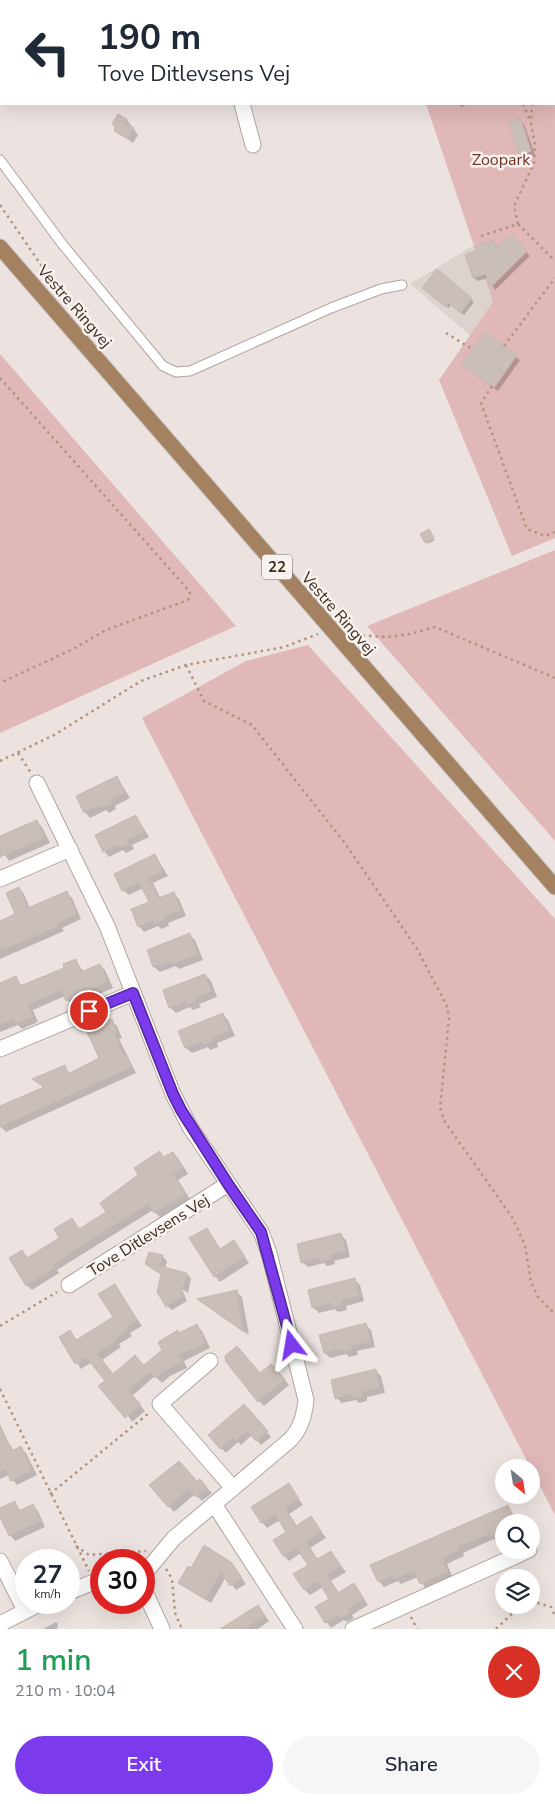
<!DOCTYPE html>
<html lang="en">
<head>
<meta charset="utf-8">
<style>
  body { margin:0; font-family:"Nunito Sans",sans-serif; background:#f6f6f7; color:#1f2937; height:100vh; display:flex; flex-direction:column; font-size:19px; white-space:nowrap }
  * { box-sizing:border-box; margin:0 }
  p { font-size:16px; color:#747a83 }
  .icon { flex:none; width:28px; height:28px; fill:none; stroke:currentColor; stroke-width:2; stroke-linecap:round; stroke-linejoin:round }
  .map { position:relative; height:1629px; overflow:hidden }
  .sheet { display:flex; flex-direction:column; background:#fff; flex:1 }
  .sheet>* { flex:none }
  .banner { position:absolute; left:0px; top:0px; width:555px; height:105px; box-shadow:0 5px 20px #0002; background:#fff; color:#1f2937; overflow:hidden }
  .needle { width:32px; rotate:150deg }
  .controls { position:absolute; left:495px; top:1459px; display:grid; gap:10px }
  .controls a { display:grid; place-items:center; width:45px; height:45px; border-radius:50%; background:#fff; box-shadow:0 5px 20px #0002; font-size:25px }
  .speed { position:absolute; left:15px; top:1549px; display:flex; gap:10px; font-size:25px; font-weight:700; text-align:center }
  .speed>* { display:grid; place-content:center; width:65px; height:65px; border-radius:50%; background:#fff; box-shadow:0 5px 20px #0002; line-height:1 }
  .speed small { font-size:12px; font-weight:400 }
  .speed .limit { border:8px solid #d22; background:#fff; color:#111 }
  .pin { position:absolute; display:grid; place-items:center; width:42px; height:42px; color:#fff; margin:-21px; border:2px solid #fff; border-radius:50%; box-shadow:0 1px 5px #0007 }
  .me { position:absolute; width:55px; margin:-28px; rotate:346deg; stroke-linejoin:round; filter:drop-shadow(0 0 4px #0008) }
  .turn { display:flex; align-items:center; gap:18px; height:105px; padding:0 15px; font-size:22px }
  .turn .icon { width:65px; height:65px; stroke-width:2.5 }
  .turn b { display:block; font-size:35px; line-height:42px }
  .round { display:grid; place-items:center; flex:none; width:52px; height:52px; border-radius:26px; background:#f6f6f7 }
  .headline { display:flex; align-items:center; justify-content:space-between; height:85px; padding:0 15px }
  h1 { font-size:30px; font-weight:600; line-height:38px; color:#1e9e55 }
  .button { display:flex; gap:10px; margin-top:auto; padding:10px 15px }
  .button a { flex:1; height:58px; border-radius:30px; background:#7c3aed; color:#fff; font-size:20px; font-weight:600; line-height:58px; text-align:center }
  .button a+a { background:#f6f6f7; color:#1f2937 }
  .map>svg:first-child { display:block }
  .built { fill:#dcd2ce }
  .green { fill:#dfb8b7 }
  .shadow { fill:#0003 }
  .building { fill:#cabeb8; stroke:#c6b8b2 }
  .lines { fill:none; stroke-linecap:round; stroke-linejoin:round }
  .service-casing { stroke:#b0a59e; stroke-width:11 }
  .minor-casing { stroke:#b0a59e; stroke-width:17 }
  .primary-casing { stroke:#c5c0bc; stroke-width:17 }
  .path { stroke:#b2947e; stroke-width:2.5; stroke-dasharray:2.5 4; stroke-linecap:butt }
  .service { stroke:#fff; stroke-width:9 }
  .minor { stroke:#fff; stroke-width:15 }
  .primary { stroke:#a48261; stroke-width:15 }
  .route-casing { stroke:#51269a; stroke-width:12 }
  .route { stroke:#7c3aed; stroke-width:9 }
  .labels { text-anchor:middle; stroke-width:5; stroke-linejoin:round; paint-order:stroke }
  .shield { fill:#f8f2f0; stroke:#75695e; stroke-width:1 }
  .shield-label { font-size:15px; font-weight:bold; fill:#3d2e1f }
  .park-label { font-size:16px; fill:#763227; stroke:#f8f2f0 }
  .street-label { font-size:16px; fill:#3d2e1f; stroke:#f8f2f0 }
</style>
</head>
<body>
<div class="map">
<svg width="555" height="1629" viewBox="0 0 555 1629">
  <rect width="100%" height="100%" fill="#ece3e0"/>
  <polygon class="built" points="474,245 493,302 471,336 410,284"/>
  <g class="green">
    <polygon points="519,0 555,0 555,538 512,556 439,380 493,302 426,104 554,104 554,1 515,1"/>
    <polygon points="0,354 236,626 0,733"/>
    <polygon points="555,550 555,841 367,626"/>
    <polygon points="308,645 555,919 555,1515 142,718 246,661"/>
  </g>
  <g class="shadow">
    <polygon points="396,0 442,0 443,1 396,1"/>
    <polygon points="127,120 138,135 133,143 115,130"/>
    <polygon points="520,120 524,124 535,155 524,159 520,155"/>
    <polygon points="512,236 530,256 495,290 488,278 478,281 474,278 466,256 493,242 498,248"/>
    <polygon points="437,271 474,302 464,315 451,305 449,308 426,290"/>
    <polygon points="485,333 520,360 498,391 467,368"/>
    <polygon points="431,533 435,540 428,544 426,542"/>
    <polygon points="117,777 130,798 115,806 116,809 109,813 106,810 90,818 85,812"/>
    <polygon points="136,816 149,837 132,845 134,849 126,853 123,850 109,857 104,851"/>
    <polygon points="37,821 42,827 50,843 9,861 0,848 0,837"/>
    <polygon points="155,855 168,876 153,883 161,899 174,894 179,899 186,916 168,923 169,926 161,929 158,926 144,932 139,926 151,903 143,888 129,895 123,890"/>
    <polygon points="19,888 24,894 30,909 67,893 72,898 81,919 62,928 64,931 0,959 0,922 17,915"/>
    <polygon points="189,935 195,940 203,960 179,969 176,966 160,972 154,967 148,951"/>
    <polygon points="75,960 84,972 100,965 105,970 113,988 72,1006 65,996 33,1010 38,1022 22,1029 18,1025 0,1032 0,984 16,978 23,987 66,968"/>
    <polygon points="205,975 211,981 217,997 199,1004 201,1007 193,1010 190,1007 176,1013 170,1007"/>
    <polygon points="223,1015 228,1020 235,1036 217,1043 218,1047 210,1050 208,1047 192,1053 186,1048 180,1031"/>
    <polygon points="111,1020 117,1026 122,1038 119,1039 136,1073 6,1132 0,1126 0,1107 45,1088 34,1080 64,1067 71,1074 100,1059"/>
    <polygon points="160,1153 164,1158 173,1153 178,1158 188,1174 178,1180 190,1199 160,1217 153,1210 57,1270 59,1273 32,1290 27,1285 22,1252 28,1259 61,1239 72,1220 80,1229 108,1212"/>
    <polygon points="206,1229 221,1250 234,1242 249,1263 220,1282 215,1276"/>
    <polygon points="341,1235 346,1240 350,1257 334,1261 335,1264 327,1266 324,1263 308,1267 302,1262"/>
    <polygon points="162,1256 167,1261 165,1269 187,1274 191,1278 188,1293 182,1289 187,1301 172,1310 167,1306 162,1275 151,1268"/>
    <polygon points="354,1279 360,1285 364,1301 346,1306 347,1310 338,1312 335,1309 319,1313 313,1307"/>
    <polygon points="114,1285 142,1326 130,1333 132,1336 119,1344 121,1347 102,1360 114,1375 144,1366 163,1350 178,1331 180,1334 197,1326 202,1331 210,1348 184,1361 187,1368 170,1376 162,1383 155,1376 132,1396 145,1411 132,1422 107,1381 92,1362 81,1369 61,1338 70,1332 78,1341 114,1318"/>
    <polygon points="237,1292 242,1297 249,1335 199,1300"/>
    <polygon points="366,1325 371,1330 375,1347 357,1351 358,1355 349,1357 346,1354 330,1358 325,1353"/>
    <polygon points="375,1370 381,1376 385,1393 367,1397 367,1401 359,1403 356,1400 342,1403 337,1398"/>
    <polygon points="277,1371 289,1385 264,1406 259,1401 260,1375"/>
    <polygon points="249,1410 271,1437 261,1445 252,1435 241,1445 238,1442 226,1453 221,1448"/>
    <polygon points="6,1439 14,1451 20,1448 26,1453 37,1475 17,1485 9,1475 0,1479 0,1442"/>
    <polygon points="198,1482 205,1486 212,1493 202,1501 195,1494 174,1512 150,1485"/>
    <polygon points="288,1485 303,1505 289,1514 297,1526 311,1517 326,1538 310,1548 318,1560 331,1552 346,1572 331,1581 339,1593 353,1584 368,1605 352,1615 354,1618 347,1622 344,1620 331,1628 316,1608 330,1599 323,1587 310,1595 305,1590 309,1566 301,1553 289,1561 284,1556 288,1532 280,1520 267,1528 262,1522"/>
    <polygon points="14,1503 21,1511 32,1506 38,1511 45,1527 15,1541 10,1535 0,1514 0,1509"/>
    <polygon points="508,1506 518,1522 504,1522 504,1539 497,1542 494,1539 463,1553 464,1556 447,1564 453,1578 426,1589 418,1577 401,1584 398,1581 384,1587 379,1581"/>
    <polygon points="38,1556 42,1560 29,1560"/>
    <polygon points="26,1561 26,1571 22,1563"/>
    <polygon points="188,1568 235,1569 246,1584 236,1590 226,1577 211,1603 179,1583"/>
    <polygon points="258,1606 269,1621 258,1629 222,1629"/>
    <polygon points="56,1622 58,1624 57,1629 43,1629"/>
  </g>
  <g class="building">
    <polygon points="118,114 127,119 125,123 134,128 128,139 114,131 115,126 112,124"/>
    <polygon points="521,119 531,151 519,155 508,122"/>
    <polygon points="512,234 527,251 491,287 485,274 473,278 465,255 477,250 475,247 493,240 496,248"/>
    <polygon points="437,269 472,298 461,313 448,303 446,307 422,288"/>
    <polygon points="485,332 517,355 494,388 461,364"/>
    <polygon points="429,529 434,538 425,543 420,534"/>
    <polygon points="117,776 125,793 110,800 112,803 102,808 101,805 84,813 76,796"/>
    <polygon points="136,815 144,832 127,840 129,843 120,848 118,845 103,852 95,835"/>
    <polygon points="37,820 45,838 0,857 0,836"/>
    <polygon points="155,854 163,871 149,878 159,898 174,892 181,910 163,917 164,920 155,924 153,921 138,927 131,909 149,902 139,882 122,891 114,874"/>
    <polygon points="19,887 28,908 67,891 77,914 58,923 59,926 0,951 0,921 15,914 6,893"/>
    <polygon points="190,933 198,954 173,964 171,961 153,967 147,950"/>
    <polygon points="76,959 81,972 100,964 108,982 66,1001 61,990 28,1005 33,1017 15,1024 13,1019 0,1025 0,983 16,976 20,986 64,968 63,964"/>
    <polygon points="205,974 212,991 195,998 196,1002 186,1005 185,1002 169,1008 163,990"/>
    <polygon points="223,1013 230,1031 212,1038 214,1041 204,1045 203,1042 185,1048 178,1031"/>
    <polygon points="112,1019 117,1032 114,1033 124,1056 126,1054 132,1067 0,1127 0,1106 44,1087 32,1079 65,1065 68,1074 99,1058 86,1030"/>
    <polygon points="160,1151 163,1157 173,1152 183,1168 174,1174 186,1194 154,1213 148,1204 53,1264 55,1268 26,1286 9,1258 22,1250 27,1258 59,1238 54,1229 72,1218 79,1229 106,1212 100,1203 138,1175 134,1168"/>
    <polygon points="207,1228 220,1249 234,1240 245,1257 214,1277 189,1238"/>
    <polygon points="341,1233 346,1251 330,1255 331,1259 320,1262 319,1258 301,1263 297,1244"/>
    <polygon points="149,1252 163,1255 160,1266 187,1273 183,1290 180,1287 184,1296 166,1307 157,1292 161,1274 145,1264"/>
    <polygon points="355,1278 359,1296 341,1301 342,1305 332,1307 331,1303 312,1308 308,1290"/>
    <polygon points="115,1284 137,1320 126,1327 128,1330 115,1339 116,1341 97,1354 113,1374 135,1355 146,1368 144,1365 162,1350 158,1342 178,1330 179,1333 197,1324 206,1343 179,1355 183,1362 165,1371 156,1378 150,1372 128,1390 141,1405 125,1418 98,1386 105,1381 86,1357 75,1364 59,1337 70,1330 76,1340 113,1317 98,1294"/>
    <polygon points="237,1290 238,1301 244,1332 197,1299"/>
    <polygon points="366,1323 371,1342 352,1346 353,1350 343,1352 342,1349 324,1353 319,1335"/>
    <polygon points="237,1346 260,1373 271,1364 285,1379 258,1402 226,1362 225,1356"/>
    <polygon points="376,1369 380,1387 362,1392 363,1396 352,1398 351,1394 335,1399 331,1380"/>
    <polygon points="244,1404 268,1431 256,1441 247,1431 235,1441 233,1438 220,1449 208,1435"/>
    <polygon points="0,1425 12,1451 21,1446 32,1470 11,1481 5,1469 0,1471"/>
    <polygon points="179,1461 197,1481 200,1479 207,1487 196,1497 189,1489 168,1507 149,1485"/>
    <polygon points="289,1483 299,1499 285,1508 296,1526 311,1516 322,1532 306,1542 317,1559 331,1551 341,1566 327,1575 338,1593 354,1583 364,1599 348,1609 350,1612 341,1618 339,1615 325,1623 315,1607 329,1599 318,1581 304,1590 293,1574 308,1565 296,1548 283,1556 273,1540 286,1532 275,1514 261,1523 251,1507"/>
    <polygon points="15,1501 19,1511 33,1504 41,1521 9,1536 0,1517 0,1508"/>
    <polygon points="508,1505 516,1522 504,1522 504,1527 499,1530 500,1533 490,1537 489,1534 458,1547 459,1550 442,1558 448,1572 420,1584 414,1571 394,1579 393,1576 378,1582 370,1565"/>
    <polygon points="204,1545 231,1562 242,1578 230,1586 221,1572 205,1599 178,1583 188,1566 191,1568"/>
    <polygon points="258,1605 265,1616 244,1629 220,1629"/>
  </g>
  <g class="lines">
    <defs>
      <polyline id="service" points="0,160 63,245 163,366 176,372 190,371 331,308 381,289 402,285"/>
      <g id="minor">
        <polyline points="214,0 214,1"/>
        <polyline points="242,104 253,145"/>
        <path d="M37 783 107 926 173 1094 190 1127 261 1232 269 1253 306 1400C304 1417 301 1428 290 1440L174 1538 144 1574"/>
        <polyline points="0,879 70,849"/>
        <polyline points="0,1049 133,993"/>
        <polyline points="69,1285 228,1184"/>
        <polyline points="210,1361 160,1404 232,1487"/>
        <polyline points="214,1504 295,1629"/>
        <polyline points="0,1561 25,1610"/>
        <polyline points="144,1590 162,1629"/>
        <polyline points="69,1592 101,1579"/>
        <polyline points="0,1624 43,1602"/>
        <polyline points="353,1629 529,1550"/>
      </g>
      <polyline id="primary" points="0,247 555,887"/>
    </defs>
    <use href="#service" class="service-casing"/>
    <use href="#minor" class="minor-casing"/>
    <use href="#primary" class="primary-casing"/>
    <g class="path">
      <polyline points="554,80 555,79"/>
      <polyline points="523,104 530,121"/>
      <polyline points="461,106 468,104"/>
      <polyline points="0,205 61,294"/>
      <polyline points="518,224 514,206 534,163 535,145 531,123 532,104"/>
      <polyline points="481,236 518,224 555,261"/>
      <polyline points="446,333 472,349"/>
      <polyline points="504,346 555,278"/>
      <polyline points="0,378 190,592 188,600 106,630 71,650 0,683"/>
      <polyline points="492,386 481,403 527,529 545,536 555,532"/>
      <polyline points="356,635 386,637 410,634 435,627 555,678"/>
      <polyline points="186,665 204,701 252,725 347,846 417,949 447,1006 449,1018 440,1108 445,1122 512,1217 525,1245 531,1282 538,1297 555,1314"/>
      <polyline points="18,753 31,773"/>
      <polyline points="0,761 54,735 141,681 186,665 284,647 318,634"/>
      <polyline points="0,1326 57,1292"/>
      <polyline points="0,1389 89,1571"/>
      <polyline points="50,1494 149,1413"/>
      <polyline points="76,1546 89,1555 146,1551"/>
      <polyline points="166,1569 172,1579 175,1613 182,1629"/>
      <polyline points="531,1601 551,1607 555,1616"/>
      <polyline points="411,1617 417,1629"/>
      <polyline points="496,1629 521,1605"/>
    </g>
    <use href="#service" class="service"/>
    <use href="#minor" class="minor"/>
    <use href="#primary" class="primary"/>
  </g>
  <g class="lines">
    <defs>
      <polyline id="route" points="89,1011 133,993 173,1094 181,1110 228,1184 261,1232 292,1345"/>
    </defs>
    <use href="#route" class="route-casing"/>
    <use href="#route" class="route"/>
  </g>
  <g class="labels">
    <rect class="shield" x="262" y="554.5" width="30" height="25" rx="4"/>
    <g class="shield-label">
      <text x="277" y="572">22</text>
    </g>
    <g class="park-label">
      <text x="501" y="165">Zoopark</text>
    </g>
    <g class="street-label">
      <text transform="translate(75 306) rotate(49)" y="6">Vestre Ringvej</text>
      <text transform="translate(339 613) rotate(49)" y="6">Vestre Ringvej</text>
      <text transform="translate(148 1235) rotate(-32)" y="6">Tove Ditlevsens Vej</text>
    </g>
  </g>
</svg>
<div class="controls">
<a><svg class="needle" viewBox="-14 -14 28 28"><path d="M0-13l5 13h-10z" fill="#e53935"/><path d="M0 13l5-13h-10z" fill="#747a83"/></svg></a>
<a><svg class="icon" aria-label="search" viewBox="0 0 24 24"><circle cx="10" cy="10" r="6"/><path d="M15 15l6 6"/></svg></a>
<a><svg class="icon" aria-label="layers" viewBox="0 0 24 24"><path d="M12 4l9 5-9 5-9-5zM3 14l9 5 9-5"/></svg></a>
</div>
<div class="speed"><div>27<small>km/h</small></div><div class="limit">30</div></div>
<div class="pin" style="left:89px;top:1011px;background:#d93025"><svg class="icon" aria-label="arrive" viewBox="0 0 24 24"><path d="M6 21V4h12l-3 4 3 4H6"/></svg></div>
<svg class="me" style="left:292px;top:1345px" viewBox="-20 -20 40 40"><path d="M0-17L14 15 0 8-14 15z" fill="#7c3aed" stroke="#fff" stroke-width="4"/></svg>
<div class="banner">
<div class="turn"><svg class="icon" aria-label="left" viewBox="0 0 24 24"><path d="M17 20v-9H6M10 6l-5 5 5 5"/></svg><div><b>190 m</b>Tove Ditlevsens Vej</div></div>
</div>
</div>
<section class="sheet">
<div class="headline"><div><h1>1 min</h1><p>210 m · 10:04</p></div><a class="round" style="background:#d93025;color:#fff"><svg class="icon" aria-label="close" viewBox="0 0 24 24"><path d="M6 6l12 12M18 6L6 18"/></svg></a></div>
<div class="button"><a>Exit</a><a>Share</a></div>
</section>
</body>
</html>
